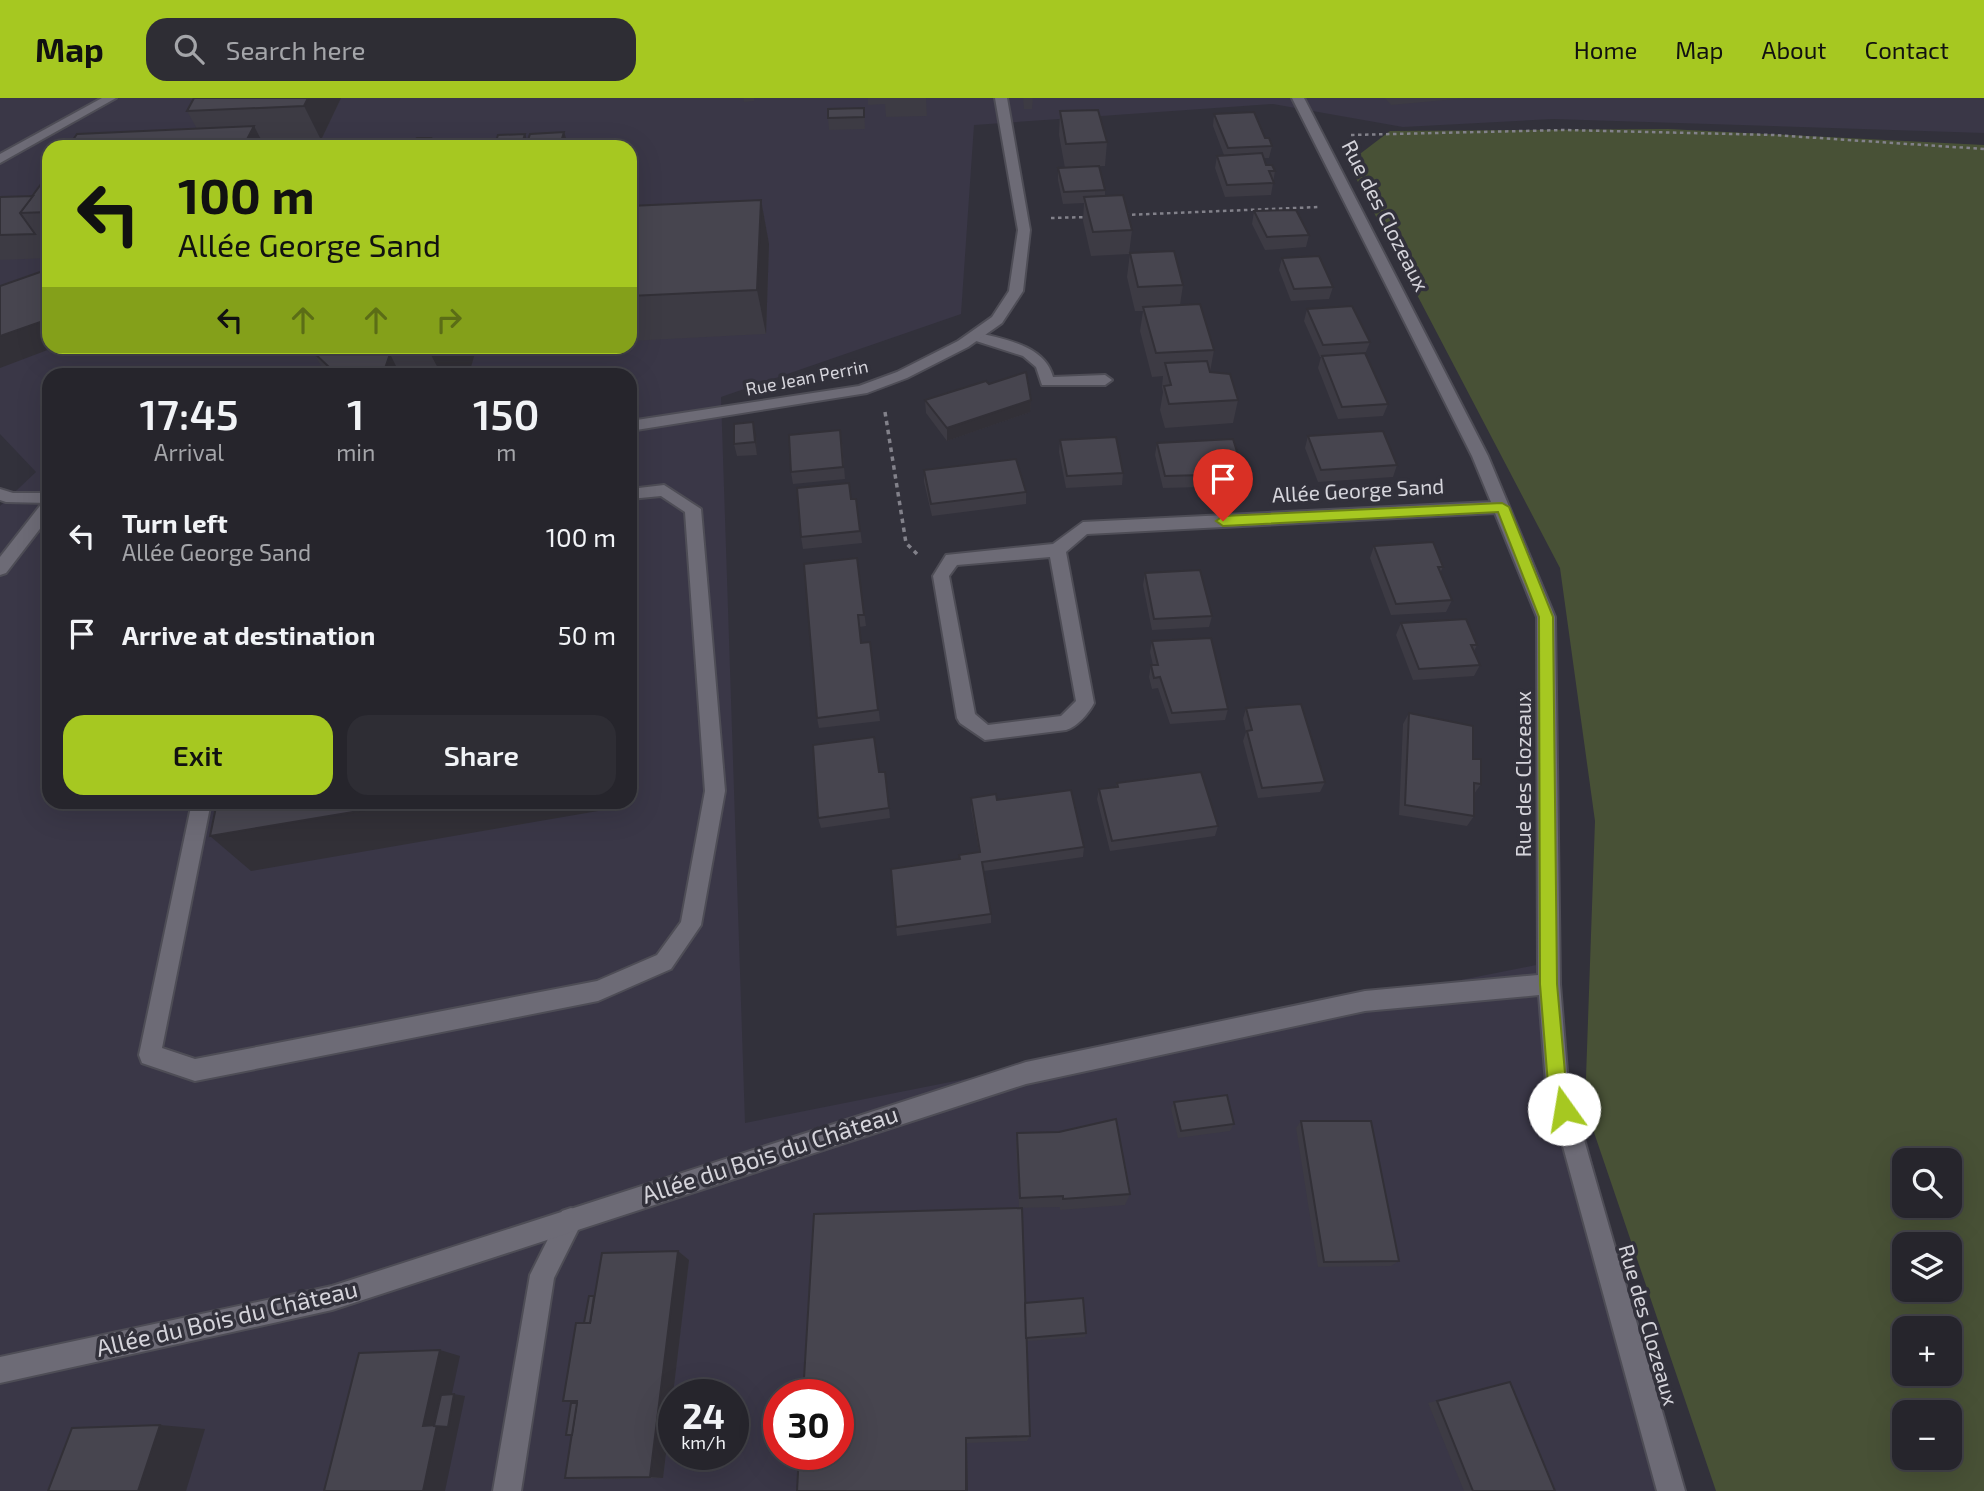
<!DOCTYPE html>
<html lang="en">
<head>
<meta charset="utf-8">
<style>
  body { margin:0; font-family:"Exo 2",sans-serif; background:#2e2d34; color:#f1f3f6; height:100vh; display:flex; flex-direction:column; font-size:26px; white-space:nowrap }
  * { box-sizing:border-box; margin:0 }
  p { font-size:23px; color:#a4a5a9 }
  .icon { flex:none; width:38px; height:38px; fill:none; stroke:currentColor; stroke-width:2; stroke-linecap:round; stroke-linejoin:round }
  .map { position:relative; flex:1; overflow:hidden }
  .details { position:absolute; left:42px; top:270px; width:595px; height:441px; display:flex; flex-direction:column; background:#26252c; border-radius:21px; box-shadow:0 7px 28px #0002,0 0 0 2px #424248 }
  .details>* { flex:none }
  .guide { position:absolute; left:42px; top:42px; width:595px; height:214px; border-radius:21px; box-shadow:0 7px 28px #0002,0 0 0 2px #424248; background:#a6c821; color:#111; overflow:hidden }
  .fabs { position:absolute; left:1892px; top:1050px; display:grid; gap:14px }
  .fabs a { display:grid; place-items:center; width:70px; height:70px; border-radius:14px; background:#26252c; box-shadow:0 7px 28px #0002,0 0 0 2px #424248; font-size:35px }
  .speed { position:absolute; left:658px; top:1281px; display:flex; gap:14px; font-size:35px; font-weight:700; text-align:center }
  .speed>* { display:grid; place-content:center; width:91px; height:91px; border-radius:50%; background:#26252c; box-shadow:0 7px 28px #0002,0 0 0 2px #424248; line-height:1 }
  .speed small { font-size:18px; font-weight:400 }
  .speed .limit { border:10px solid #d22; background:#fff; color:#111 }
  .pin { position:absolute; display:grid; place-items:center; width:60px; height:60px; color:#fff; margin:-72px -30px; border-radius:50% 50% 50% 0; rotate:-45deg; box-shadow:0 0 7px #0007 }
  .pin .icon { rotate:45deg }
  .me { position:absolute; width:77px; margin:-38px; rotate:347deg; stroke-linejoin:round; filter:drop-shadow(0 0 5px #0008) }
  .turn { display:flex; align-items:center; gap:24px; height:147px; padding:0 21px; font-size:32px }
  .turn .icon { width:91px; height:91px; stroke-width:2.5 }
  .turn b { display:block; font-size:49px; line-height:60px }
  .lanes { display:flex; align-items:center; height:66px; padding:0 21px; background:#0003; justify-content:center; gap:35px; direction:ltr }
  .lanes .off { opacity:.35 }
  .eta { display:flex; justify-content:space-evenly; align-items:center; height:119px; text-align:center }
  .eta b { font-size:42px; font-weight:600; line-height:49px }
  .button { display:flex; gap:14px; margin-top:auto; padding:14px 21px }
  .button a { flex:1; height:80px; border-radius:21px; background:#a6c821; color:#111; font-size:28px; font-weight:600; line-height:80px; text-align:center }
  .button a+a { background:#2e2d34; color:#f1f3f6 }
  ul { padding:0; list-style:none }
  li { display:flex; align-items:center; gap:21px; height:98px; padding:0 21px }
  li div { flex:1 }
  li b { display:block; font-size:26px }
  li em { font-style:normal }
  header { display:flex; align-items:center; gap:42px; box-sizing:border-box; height:98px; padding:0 35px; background:#a6c821; color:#111 }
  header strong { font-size:33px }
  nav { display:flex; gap:38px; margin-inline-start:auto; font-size:24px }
  .search { width:490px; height:63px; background:#2e2d34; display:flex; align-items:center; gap:18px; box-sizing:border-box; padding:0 24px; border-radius:21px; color:#a4a5a9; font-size:26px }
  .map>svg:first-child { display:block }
  .built { fill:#3a3747; fill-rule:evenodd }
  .green { fill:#485136; fill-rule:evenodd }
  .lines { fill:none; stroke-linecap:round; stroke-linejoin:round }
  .service-casing { stroke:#4e4d56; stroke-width:4 }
  .minor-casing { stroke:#4e4d56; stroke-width:4 }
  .path-far1 { stroke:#82818a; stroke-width:2.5; stroke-dasharray:3.5 3.5; stroke-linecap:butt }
  .path { stroke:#82818a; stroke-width:3.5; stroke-dasharray:4.5 4.5; stroke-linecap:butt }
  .service { fill:#6d6b76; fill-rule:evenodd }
  .minor { fill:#6d6b76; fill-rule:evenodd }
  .wall { fill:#3d3b44 }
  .shaded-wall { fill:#323037 }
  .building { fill:#47454f; stroke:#323037; stroke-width:2 }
  .route { fill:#a6c821; stroke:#6c8215; stroke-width:2 }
  .labels { text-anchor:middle; stroke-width:7; stroke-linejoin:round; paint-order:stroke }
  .far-street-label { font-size:18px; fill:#d5d4db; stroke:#32313b }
  .street-label { font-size:21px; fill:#d5d4db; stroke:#32313b }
  .near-street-label { font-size:24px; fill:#d5d4db; stroke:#32313b }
</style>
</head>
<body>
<header>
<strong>Map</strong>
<div class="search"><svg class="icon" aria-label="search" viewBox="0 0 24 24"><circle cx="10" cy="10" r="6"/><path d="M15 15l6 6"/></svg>Search here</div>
<nav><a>Home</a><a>Map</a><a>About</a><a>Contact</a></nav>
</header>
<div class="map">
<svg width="1984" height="1393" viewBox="0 0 1984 1393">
  <rect width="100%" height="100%" fill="#32313b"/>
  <path class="built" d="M0 0H1984V35L1553 21 1403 29 1273 6 974 27 961 216 721 299 745 1025 1541 866 1678 1393H0V408L36 374 0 336ZM49 49H630V248H49ZM49 276H630V704H49ZM674 1297H733V1356H674ZM779 1297H838V1356H779Z"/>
  <path class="green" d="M1668 31 1984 47V1393H1716L1585 1008 1595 723 1560 470 1348 65 1390 33ZM1904 1062H1950V1108H1904ZM1904 1146H1950V1192H1904ZM1904 1230H1950V1276H1904ZM1950 1314V1360H1904V1314Z"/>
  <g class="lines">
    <defs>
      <g id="service">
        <path d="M975 234C1003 241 1045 247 1053 279L1105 277 1112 282 1105 287H1042L1036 269 1023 258 970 241 968 238Z"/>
        <polygon points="664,387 701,411 725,693 701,827 671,871 598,903 195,983 142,965 139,957 192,704 211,704 162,950 195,961 597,883 657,857 681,824 705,693 685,414 661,398 630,401 630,391"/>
        <polygon points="49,402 49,419 6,475 0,477 0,459 43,404"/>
        <polygon points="571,1110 580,1113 583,1122 554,1180 521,1393 493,1393 530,1177 562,1113"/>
      </g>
      <g id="minor">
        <polygon points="102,0 116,0 0,65 0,56"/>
        <polygon points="995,0 1007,0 1030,132 1023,193 1002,225 968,249 907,280 867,295 630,333 630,323 859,288 897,274 958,243 992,219 1009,193 1018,132"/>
        <path d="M1292 0H1304L1488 358 1555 519 1560 886 1568 986 1685 1393H1657L1546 986 1539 897 1365 913 1026 986 332 1212 0 1285V1259L332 1188 1026 964 1365 893 1538 877 1537 519 1495 415 1087 436 1066 454 1094 605C1089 615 1077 629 1066 632L985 642 960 625 957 620 933 478 946 457 1053 446 1083 424 1491 404 1472 358ZM1050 459 1076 603 1061 618 988 627 975 616 949 478 957 467Z"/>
        <polygon points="0,391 13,395 49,395 49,405 6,404 0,402"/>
      </g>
    </defs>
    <use href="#service" class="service-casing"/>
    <use href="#minor" class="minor-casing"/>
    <g class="path-far1">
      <polyline points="1351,37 1564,32 1773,37 1984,51"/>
      <polyline points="1125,117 1319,109"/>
      <polyline points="1051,120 1088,119"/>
    </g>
    <polyline class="path" points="885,314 906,445 917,456"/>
    <use href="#service" class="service"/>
    <use href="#minor" class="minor"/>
  </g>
  <g class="wall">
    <polygon points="189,0 341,0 321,42 263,44 265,49 68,49 197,31 187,13 192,4"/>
    <polygon points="743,0 754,0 754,3 744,4"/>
    <polygon points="868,0 926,0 927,18 886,19 885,6 868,7"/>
    <polygon points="1023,0 1033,0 1032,11 1024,11"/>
    <polygon points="1385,0 1468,0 1391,7"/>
    <polygon points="864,10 865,31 829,32 828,20"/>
    <polygon points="1060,13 1107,44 1105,68 1065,70 1059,37"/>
    <polygon points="1214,16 1265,40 1272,48 1269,60 1264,60 1266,67 1275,73 1271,97 1225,99 1215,70 1217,58 1224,57 1213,28"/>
    <polygon points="564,34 568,46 567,49 494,49 528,43"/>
    <polygon points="1058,70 1105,92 1105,98 1132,132 1129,156 1091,158 1083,123 1084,105 1063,106 1058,82"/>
    <polygon points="49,75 49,160 0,162 0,99 33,98"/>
    <polygon points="761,102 769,146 766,236 630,243 630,108"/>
    <polygon points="1254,113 1309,137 1306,149 1265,152 1252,126"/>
    <polygon points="1130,155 1183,187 1180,207 1214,252 1210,274 1238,302 1233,325 1165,330 1160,312 1163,294 1162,289 1163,278 1152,279 1140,233 1143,213 1135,213 1127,179"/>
    <polygon points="1282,160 1333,189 1329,201 1291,203 1279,172"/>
    <polygon points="1307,211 1370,244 1365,256 1388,306 1383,318 1338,321 1318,270 1321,259 1320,259 1304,223"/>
    <polygon points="477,248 469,276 315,276 323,271 313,254"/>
    <polygon points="925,302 1031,302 1030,314 947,343 926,315"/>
    <polygon points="756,336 757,357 737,358 734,346"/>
    <polygon points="1308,338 1397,367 1393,379 1318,384 1305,350"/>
    <polygon points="1060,342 1123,375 1122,387 1066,390 1059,354"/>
    <polygon points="842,344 845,381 793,386 791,374"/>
    <polygon points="1157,345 1244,376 1241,388 1163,390 1155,357"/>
    <polygon points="924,372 1026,394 1026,406 932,418 924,384"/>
    <polygon points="856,401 862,445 803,451 801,439"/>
    <polygon points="1374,448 1443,469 1440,475 1452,502 1446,514 1391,517 1370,460"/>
    <polygon points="857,460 866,528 859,529 861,545 870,544 880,623 819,630 817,620"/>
    <polygon points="1145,475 1212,518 1209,529 1152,532 1143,487"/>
    <polygon points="1401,525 1477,547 1474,553 1480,567 1474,578 1413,582 1396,537"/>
    <polygon points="1152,543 1228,611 1225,622 1170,626 1158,590 1152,591 1149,579 1151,567 1153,567 1150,554"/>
    <polygon points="1246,610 1325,684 1320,694 1258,700 1243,643 1246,634 1243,621"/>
    <polygon points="1409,615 1473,661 1481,686 1474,696 1474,718 1467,728 1399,717 1403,626"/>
    <polygon points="879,674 885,674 890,720 821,730 818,720"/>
    <polygon points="1117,685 1218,728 1215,738 1110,753 1097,701 1099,691 1116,689"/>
    <polygon points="971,700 997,702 1084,749 1083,759 984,773 991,816 991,825 897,838 896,829 959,761 979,754 971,710"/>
    <polygon points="1174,1004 1234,1026 1230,1033 1178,1040 1171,1011"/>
    <polygon points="1301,1023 1399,1163 1391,1168 1318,1169 1296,1030"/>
    <polygon points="1017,1035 1130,1096 1125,1107 1060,1112 1060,1109 1019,1110 1016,1048"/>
    <polygon points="678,1153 689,1162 663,1380 581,1382 565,1380 571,1338 566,1337 571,1305 563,1303 584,1225 594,1198"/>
    <polygon points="1025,1205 1086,1235 1085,1239 1027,1243 1030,1338 1027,1343 967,1345 968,1393 797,1393"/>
    <polygon points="1510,1284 1555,1393 1464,1393 1428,1305"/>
  </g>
  <g class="shaded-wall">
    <polygon points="308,0 341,0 321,42 304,8"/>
    <polygon points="254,28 265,49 243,49"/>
    <polygon points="564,34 568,46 567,49 561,49 560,47"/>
    <polygon points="525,36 529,48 526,49 521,49"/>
    <polygon points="431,40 435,49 427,49"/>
    <polygon points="761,102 769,146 766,236 757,192"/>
    <polygon points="49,221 49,248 58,248 0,270 0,238"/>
    <polygon points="441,248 477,248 469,276 441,276 430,255"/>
    <polygon points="390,256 400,276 383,276"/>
    <polygon points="1031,302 1030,314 947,343 947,330"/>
    <polygon points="753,324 756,336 757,357 755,344"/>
    <polygon points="413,704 627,704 627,708 251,773 210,738"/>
    <polygon points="678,1153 689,1162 663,1380 650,1379"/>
    <polygon points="440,1252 460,1258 445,1328 454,1296 465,1298 445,1393 423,1393 423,1328"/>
    <polygon points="160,1327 205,1331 186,1393 138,1393"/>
    <polygon points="966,1340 967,1345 968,1393 966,1393"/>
  </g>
  <g class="building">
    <polygon points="194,0 308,0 304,8 187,13"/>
    <polygon points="864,10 864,19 828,20 828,11"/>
    <polygon points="1098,12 1107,44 1066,46 1060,13"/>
    <polygon points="1254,14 1265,40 1269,40 1272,48 1228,50 1214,16"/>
    <polygon points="254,28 243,49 68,49 77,36"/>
    <polygon points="564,34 560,47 526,48 530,36"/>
    <polygon points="525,36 521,49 494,49 498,37"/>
    <polygon points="417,40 431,40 427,49 407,49"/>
    <polygon points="1262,55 1266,67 1272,67 1275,73 1269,73 1274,85 1227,87 1217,58"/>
    <polygon points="1099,68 1105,92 1064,94 1058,70"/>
    <polygon points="49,75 49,114 20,115"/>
    <polygon points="1123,97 1132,132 1093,134 1084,99"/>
    <polygon points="33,98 20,115 35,136 0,137 0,99"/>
    <polygon points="761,102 757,192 630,198 630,108"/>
    <polygon points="1296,112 1309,137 1267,139 1254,113"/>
    <polygon points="1174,153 1183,187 1138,189 1130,155"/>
    <polygon points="1319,158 1333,189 1294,191 1282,160"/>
    <polygon points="43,173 49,183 49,221 0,238 0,188"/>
    <polygon points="1200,206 1214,252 1156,255 1143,209"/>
    <polygon points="1352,208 1370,244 1323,247 1307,211"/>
    <polygon points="315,248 441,248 430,255 390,256 383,276 315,276 328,268 313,254"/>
    <polygon points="1365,255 1388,306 1342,309 1322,258"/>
    <polygon points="1207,263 1210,274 1230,276 1238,302 1169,306 1164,288 1171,287 1165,265"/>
    <polygon points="1026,274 1031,302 947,330 925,302 986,283 989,286"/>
    <polygon points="753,324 755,344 734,346 734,326"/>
    <polygon points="840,332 843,369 791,374 789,337"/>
    <polygon points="1383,333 1397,367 1321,372 1308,338"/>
    <polygon points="1116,339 1123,375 1067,378 1060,342"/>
    <polygon points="1233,341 1244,376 1165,378 1157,345"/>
    <polygon points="1016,361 1026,394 931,406 924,372"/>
    <polygon points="849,385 851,401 856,401 860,433 801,439 797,390"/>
    <polygon points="1433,444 1443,469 1438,469 1452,502 1396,506 1374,448"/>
    <polygon points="857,460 864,517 858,517 861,545 870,544 878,612 817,620 804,466"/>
    <polygon points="1200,472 1212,518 1154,521 1145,475"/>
    <polygon points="1466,521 1477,547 1471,547 1480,567 1419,571 1401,525"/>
    <polygon points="1211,540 1228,611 1172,615 1160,579 1154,580 1151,567 1158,567 1152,543"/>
    <polygon points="1301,606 1325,684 1262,690 1247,633 1252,632 1246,610"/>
    <polygon points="1409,615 1473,628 1473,661 1481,661 1481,686 1474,685 1474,718 1405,707"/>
    <polygon points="874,639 879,674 885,674 889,710 818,720 813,647"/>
    <polygon points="1201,674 1218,728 1112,743 1099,691 1118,689 1117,685"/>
    <polygon points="1071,692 1084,749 982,764 991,816 896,829 891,771 960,761 959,757 980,754 971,700 996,696 997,702"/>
    <polygon points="217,704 413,704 210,738"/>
    <polygon points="1227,997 1234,1026 1181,1033 1174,1004"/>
    <polygon points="1116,1021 1130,1096 1063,1101 1063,1098 1020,1100 1017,1035 1059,1034"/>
    <polygon points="1301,1023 1371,1023 1399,1163 1324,1164"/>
    <polygon points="1022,1110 1030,1338 966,1340 966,1393 797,1393 799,1356 838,1356 838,1297 803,1297 814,1116"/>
    <polygon points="678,1153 650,1379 565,1380 577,1303 563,1303 576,1225 590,1225 602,1155"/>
    <polygon points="589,1198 594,1198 590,1225 584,1225"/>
    <polygon points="1083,1200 1086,1235 1026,1240 1025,1205"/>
    <polygon points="440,1252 423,1328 437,1327 423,1393 324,1393 359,1255"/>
    <polygon points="1510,1284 1555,1393 1473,1393 1437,1303"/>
    <polygon points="454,1296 448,1329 434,1328 441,1297"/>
    <polygon points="571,1305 577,1305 572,1337 566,1337"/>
    <polygon points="160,1327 138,1393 48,1393 72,1330"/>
  </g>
  <polygon class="route" points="1502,405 1509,409 1553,519 1557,886 1566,986 1574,1011 1571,1018 1564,1020 1557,1018 1548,986 1540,886 1539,519 1498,414 1223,428 1216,423 1223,418"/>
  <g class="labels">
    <g class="far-street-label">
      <text transform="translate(807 280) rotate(-11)" y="6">Rue Jean Perrin</text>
    </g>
    <g class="street-label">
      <text transform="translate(1385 118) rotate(63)" y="7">Rue des Clozeaux</text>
      <text transform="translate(1358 393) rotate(-3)" y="7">Allée George Sand</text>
      <text transform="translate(1524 676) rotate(-90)" y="7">Rue des Clozeaux</text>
      <text transform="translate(1648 1227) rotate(74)" y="7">Rue des Clozeaux</text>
    </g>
    <g class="near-street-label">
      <text transform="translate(770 1057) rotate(-18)" y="8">Allée du Bois du Château</text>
      <text transform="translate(227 1221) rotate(-13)" y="8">Allée du Bois du Château</text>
    </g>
  </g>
</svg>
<div class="fabs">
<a><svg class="icon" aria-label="search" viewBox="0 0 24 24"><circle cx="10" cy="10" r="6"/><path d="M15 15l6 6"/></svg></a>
<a><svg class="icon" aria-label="layers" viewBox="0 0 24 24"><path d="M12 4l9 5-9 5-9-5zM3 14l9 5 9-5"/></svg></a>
<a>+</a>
<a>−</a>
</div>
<div class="speed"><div>24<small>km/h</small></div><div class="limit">30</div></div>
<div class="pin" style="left:1223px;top:423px;background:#d93025"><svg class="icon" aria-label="arrive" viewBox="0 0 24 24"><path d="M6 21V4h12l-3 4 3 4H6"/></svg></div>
<svg class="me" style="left:1564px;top:1011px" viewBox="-20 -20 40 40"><circle r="19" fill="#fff"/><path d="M0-13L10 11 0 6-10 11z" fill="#a6c821"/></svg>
<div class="guide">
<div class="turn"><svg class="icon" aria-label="left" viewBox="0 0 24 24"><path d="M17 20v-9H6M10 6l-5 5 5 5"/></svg><div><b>100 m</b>Allée George Sand</div></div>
<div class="lanes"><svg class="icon" aria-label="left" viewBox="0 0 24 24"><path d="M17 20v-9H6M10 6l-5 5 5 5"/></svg><svg class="icon off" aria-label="ahead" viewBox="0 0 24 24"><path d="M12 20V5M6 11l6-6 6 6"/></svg><svg class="icon off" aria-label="ahead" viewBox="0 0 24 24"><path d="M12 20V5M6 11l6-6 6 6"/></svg><svg class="icon off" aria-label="right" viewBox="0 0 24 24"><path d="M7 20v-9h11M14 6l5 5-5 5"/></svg></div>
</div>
<section class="details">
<div class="eta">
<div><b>17:45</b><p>Arrival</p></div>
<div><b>1</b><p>min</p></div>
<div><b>150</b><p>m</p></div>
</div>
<ul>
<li><svg class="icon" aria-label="left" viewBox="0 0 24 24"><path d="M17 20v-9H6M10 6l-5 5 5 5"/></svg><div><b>Turn left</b><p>Allée George Sand</p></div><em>100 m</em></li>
<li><svg class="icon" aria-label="arrive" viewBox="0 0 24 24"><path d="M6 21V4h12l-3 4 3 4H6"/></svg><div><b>Arrive at destination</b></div><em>50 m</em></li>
</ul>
<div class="button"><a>Exit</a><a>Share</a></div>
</section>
</div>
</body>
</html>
